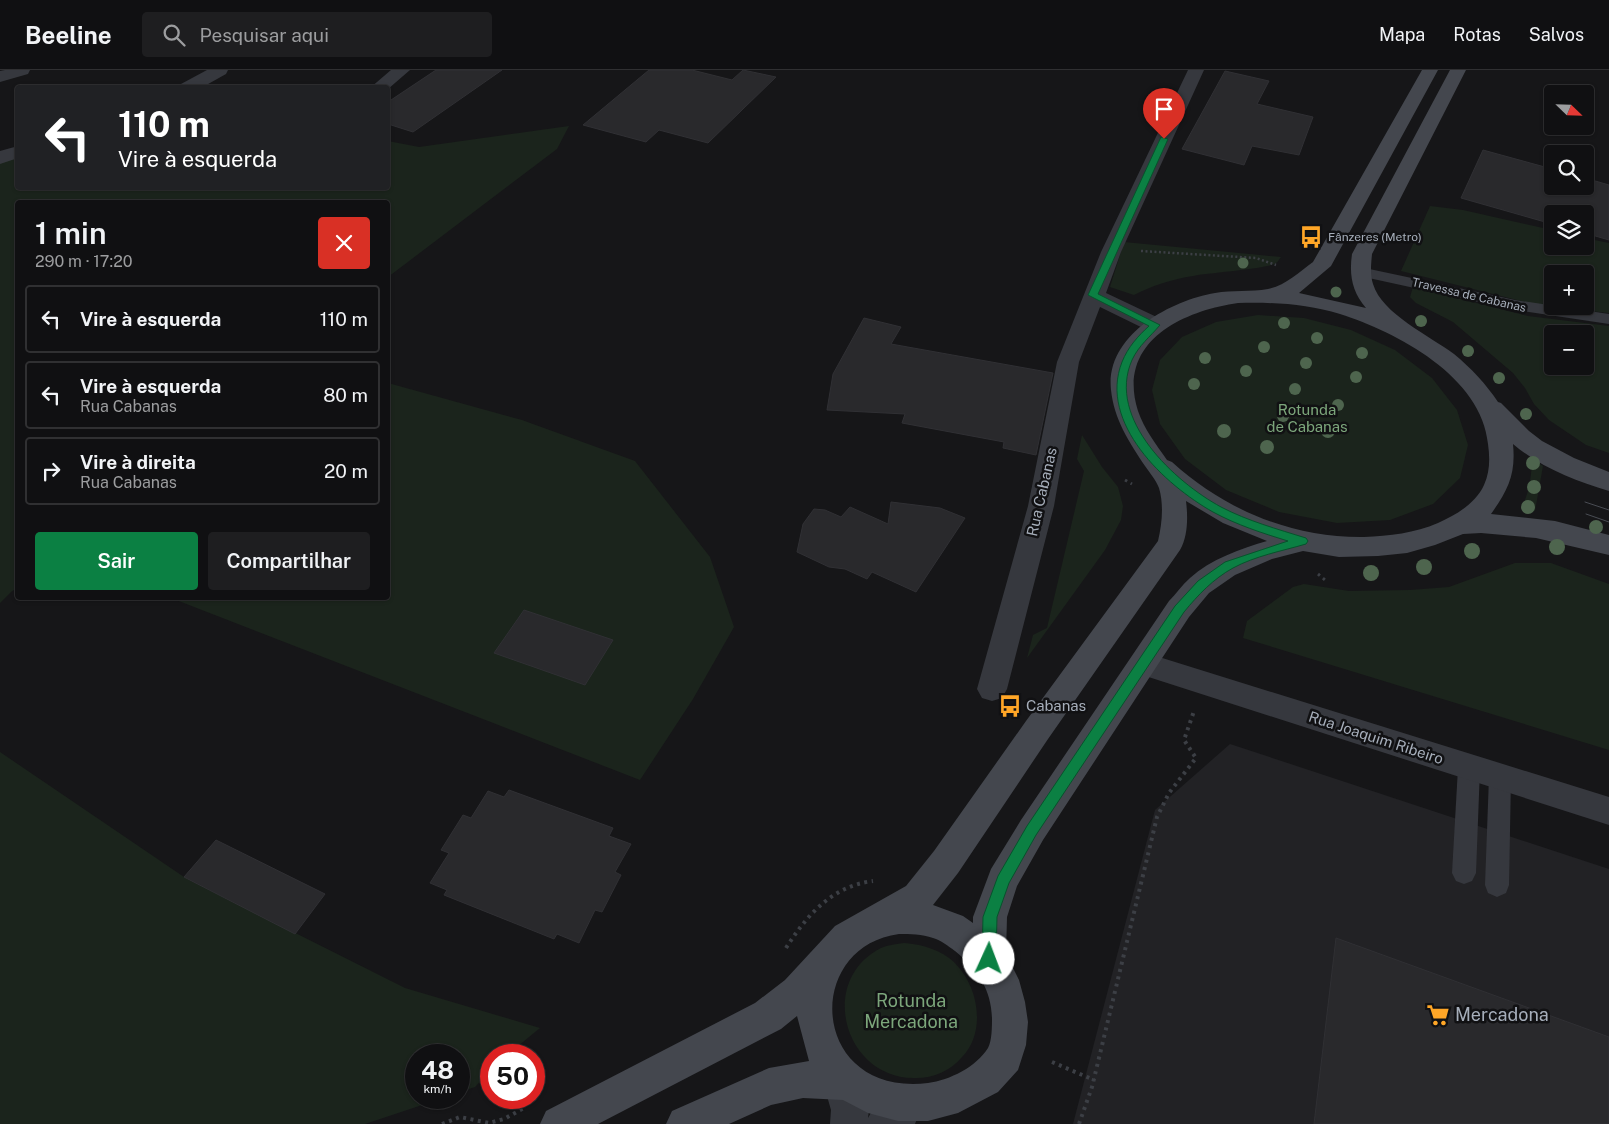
<!DOCTYPE html>
<html lang="pt">
<head>
<meta charset="utf-8">
<style>
  body { margin:0; font-family:"Public Sans",sans-serif; background:#1e1e20; color:#f1f3f6; height:100vh; display:flex; flex-direction:column; font-size:19px; white-space:nowrap }
  * { box-sizing:border-box; margin:0 }
  p { font-size:16px; color:#9c9d9f }
  .icon { flex:none; width:28px; height:28px; fill:none; stroke:currentColor; stroke-width:2; stroke-linecap:round; stroke-linejoin:round }
  .map { position:relative; flex:1; overflow:hidden }
  .details { position:absolute; left:15px; top:130px; width:375px; height:400px; display:flex; flex-direction:column; background:#101012; border-radius:5px; box-shadow:0 1px 4px #0004,0 0 0 1px #303032 }
  .details>* { flex:none }
  .banner { position:absolute; left:15px; top:15px; width:375px; height:105px; border-radius:5px; box-shadow:0 1px 4px #0004,0 0 0 1px #303032; background:#202124; color:#fff; overflow:hidden }
  .needle { width:32px; rotate:113deg }
  .tools { position:absolute; left:1544px; top:15px; display:grid; gap:10px }
  .tools a { display:grid; place-items:center; width:50px; height:50px; border-radius:5px; background:#101012; box-shadow:0 1px 4px #0004,0 0 0 1px #303032; font-size:25px }
  .speed { position:absolute; left:405px; top:974px; display:flex; gap:10px; font-size:25px; font-weight:700; text-align:center }
  .speed>* { display:grid; place-content:center; width:65px; height:65px; border-radius:50%; background:#101012; box-shadow:0 1px 4px #0004,0 0 0 1px #303032; line-height:1 }
  .speed small { font-size:12px; font-weight:400 }
  .speed .limit { border:8px solid #d22; background:#fff; color:#111 }
  .pin { position:absolute; display:grid; place-items:center; width:42px; height:42px; color:#fff; margin:-51px -21px; border-radius:50% 50% 50% 0; rotate:-45deg; box-shadow:0 0 5px #0007 }
  .pin .icon { rotate:45deg }
  .me { position:absolute; width:55px; margin:-28px; rotate:2deg; stroke-linejoin:round; filter:drop-shadow(0 0 4px #0008) }
  .turn { display:flex; align-items:center; gap:18px; height:105px; padding:0 20px; font-size:22px }
  .turn .icon { width:65px; height:65px; stroke-width:2.5 }
  .turn b { display:block; font-size:35px; line-height:42px }
  .round { display:grid; place-items:center; flex:none; width:52px; height:52px; border-radius:5px; background:#1e1e20 }
  .summary { display:flex; align-items:center; justify-content:space-between; height:85px; padding:0 20px }
  h1 { font-size:30px; font-weight:600; line-height:38px }
  .action { display:flex; gap:10px; margin-top:auto; padding:10px 20px }
  .action a { flex:1; height:58px; border-radius:5px; background:#0b8043; color:#fff; font-size:20px; font-weight:600; line-height:58px; text-align:center }
  .action a+a { background:#1e1e20; color:#f1f3f6 }
  ul { padding:0; list-style:none }
  li { display:flex; align-items:center; gap:15px; height:68px; margin:0 10px 8px; padding:0 10px; border:2px solid #303032; border-radius:5px }
  li div { flex:1 }
  li b { display:block; font-size:19px }
  li em { font-style:normal }
  header { display:flex; align-items:center; gap:30px; box-sizing:border-box; height:70px; padding:0 25px; background:#101012; border-bottom:1px solid #303032 }
  header strong { font-size:24px }
  nav { display:flex; gap:28px; margin-inline-start:auto; font-size:18px }
  .search { width:350px; height:45px; background:#1e1e20; display:flex; align-items:center; gap:12px; box-sizing:border-box; padding:0 18px; border-radius:5px; color:#9c9d9f; font-size:19px }
  .map>svg:first-child { display:block }
  .built { fill:#222225 }
  .green { fill:#1b241c; fill-rule:evenodd }
  .building { fill:#29292c; stroke:#303034 }
  .lines { fill:none; stroke-linecap:round; stroke-linejoin:round }
  .path-far2 { stroke:#3c3f45; stroke-width:2.5; stroke-dasharray:2 2.5; stroke-linecap:butt }
  .path-far1 { stroke:#3c3f45; stroke-width:3; stroke-dasharray:2.5 4; stroke-linecap:butt }
  .path { stroke:#3c3f45; stroke-width:4; stroke-dasharray:3 4.5; stroke-linecap:butt }
  .service { fill:#36383e; fill-rule:evenodd }
  .minor { fill:#36383e; fill-rule:evenodd }
  .tertiary { fill:#36383e; fill-rule:evenodd }
  .secondary { fill:#44474e; fill-rule:evenodd }
  .tram { stroke:#494c53; stroke-width:1 }
  .tree { fill:#4e654e }
  .route { fill:#0b8043; stroke:#07532c }
  .labels { text-anchor:middle; stroke-width:5; stroke-linejoin:round; paint-order:stroke }
  .far-poi-label { font-size:12px; fill:#a6aeba; stroke:#111113; text-anchor:start }
  .far-street-label { font-size:12px; fill:#a6aeba; stroke:#111113 }
  .park-label { font-size:15px; fill:#7ca67b; stroke:#111113 }
  .street-label { font-size:15px; fill:#a6aeba; stroke:#111113 }
  .poi-label { font-size:15px; fill:#a6aeba; stroke:#111113; text-anchor:start }
  .near-park-label { font-size:18px; fill:#7ca67b; stroke:#111113 }
  .near-poi-label { font-size:18px; fill:#a6aeba; stroke:#111113; text-anchor:start }
</style>
</head>
<body>
<header>
<strong>Beeline</strong>
<div class="search"><svg class="icon" aria-label="search" viewBox="0 0 24 24"><circle cx="10" cy="10" r="6"/><path d="M15 15l6 6"/></svg>Pesquisar aqui</div>
<nav><a>Mapa</a><a>Rotas</a><a>Salvos</a></nav>
</header>
<div class="map">
<svg width="1609" height="1054" viewBox="0 0 1609 1054">
  <rect width="100%" height="100%" fill="#161618"/>
  <polygon class="built" points="1230,674 1609,799 1609,1054 1073,1054 1155,740"/>
  <g class="green">
    <polygon points="569,56 557,79 388,207 388,132 18,132 18,518 12,521 0,533 0,91 17,84 18,118 182,118 185,119 232,120 235,118 388,118 388,71 419,77"/>
    <path d="M1430 136 1463 140 1552 160V176H1585V168L1609 173V243L1537 235 1401 201ZM1552 204H1585V236H1552Z"/>
    <path d="M1124 172 1281 187C1279 189 1278 192 1276 193 1269 199 1207 203 1193 206 1173 209 1151 216 1134 225L1110 217Z"/>
    <path d="M1413 217 1528 246 1609 256V383L1586 375 1549 350 1534 334 1525 318 1513 303 1453 252 1416 233 1410 227ZM1552 264H1585V296H1552Z"/>
    <polygon points="1258,245 1304,248 1351,260 1395,280 1432,308 1457,340 1468,375 1460,408 1433,434 1390,450 1337,453 1279,442 1226,420 1185,389 1160,354 1152,320 1160,290 1182,267 1216,252"/>
    <polygon points="388,313 522,350 635,391 710,487 734,557 693,629 640,710 171,528 388,528"/>
    <polygon points="1082,365 1102,397 1118,417 1123,436 1121,450 1105,480 1027,588 1033,565 1047,558 1084,401 1077,389"/>
    <polygon points="1533,389 1543,396 1535,441 1522,439 1529,418"/>
    <polygon points="1515,493 1551,493 1609,514 1609,680 1243,568 1247,551 1293,517 1304,514 1349,521 1410,520 1449,517"/>
    <polygon points="0,682 184,807 405,918 540,958 507,985 491,985 491,1000 475,1017 459,1022 459,985 416,985 416,1028 443,1028 365,1054 0,1054"/>
    <path d="M904 873C918 874 930 877 943 884 976 903 990 958 962 987 950 1001 934 1008 916 1008 845 1010 816 911 881 878 888 875 897 874 904 873Z"/>
  </g>
  <g class="building">
    <polygon points="436,0 502,0 413,62 388,54 388,32"/>
    <polygon points="649,0 692,0 732,10 743,0 776,7 708,73 659,60 646,72 583,55"/>
    <polygon points="1225,1 1269,11 1257,34 1313,47 1299,85 1252,76 1244,95 1182,79"/>
    <polygon points="1483,80 1552,99 1552,116 1585,116 1585,108 1609,115 1609,170 1585,163 1585,144 1552,144 1552,154 1461,128"/>
    <polygon points="864,248 901,257 891,274 1053,303 1036,385 1003,378 1004,372 902,353 905,344 827,340 833,304"/>
    <polygon points="891,432 940,438 965,448 916,522 872,502 867,509 845,499 829,497 797,482 803,454 814,439 825,440 841,447 850,437 888,454"/>
    <polygon points="524,540 613,570 585,615 494,583"/>
    <polygon points="509,720 613,758 609,766 631,774 615,802 621,805 602,842 595,840 579,873 557,864 554,869 444,825 447,820 430,813 449,783 441,780 463,745 471,748 488,721 504,727"/>
    <polygon points="216,770 325,824 295,864 184,807"/>
    <polygon points="1336,868 1609,967 1609,1054 1314,1054"/>
  </g>
  <g class="lines">
    <polyline class="path-far2" points="1141,181 1256,188 1276,195"/>
    <g class="path-far1">
      <polyline points="1125,410 1132,414"/>
      <polyline points="1318,504 1325,510"/>
    </g>
    <g class="path">
      <path d="M786 878C807 845 832 816 873 811"/>
      <polyline points="1052,992 1094,1010"/>
      <polyline points="442,1054 460,1047 489,1053 504,1049 524,1038"/>
      <polyline points="1079,1054 1092,1017 1157,747 1169,723 1196,688 1184,670 1194,641"/>
    </g>
    <g class="service">
      <polygon points="1360,197 1515,230 1609,244 1609,254 1515,240 1355,205 1352,202 1355,199"/>
      <polygon points="1469,688 1477,691 1480,698 1476,803 1472,811 1464,814 1456,811 1452,803 1458,698 1461,691"/>
      <polygon points="1500,697 1508,700 1511,707 1509,815 1506,823 1497,827 1488,823 1485,815 1489,707 1492,700"/>
    </g>
    <g class="minor">
      <polygon points="207,0 228,0 226,4 201,18 179,18 181,14"/>
      <polygon points="391,0 410,0 388,19 388,18 370,18"/>
      <polygon points="1188,0 1204,0 1121,182 1106,223 1163,250 1166,255 1163,260 1155,262 1147,260 1100,237 1079,292 1054,436 1007,619 1002,628 992,631 982,628 977,619 1028,436 1057,292 1101,182"/>
      <polygon points="18,76 18,88 0,94 0,81"/>
      <polygon points="1143,582 1609,727 1609,755 1133,602 1129,594 1133,586"/>
      <polygon points="842,993 855,999 869,1040 868,1048 872,1041 899,1027 912,1033 918,1046 915,1054 830,1054 831,1040 823,1012 829,999"/>
    </g>
    <polygon class="tertiary" points="5,0 30,0 28,4 0,12 0,1"/>
    <path class="secondary" d="M1422 0H1438L1331 196 1299 223 1366 238C1352 222 1349 205 1352 184L1450 0H1466L1372 184C1371 195 1370 204 1373 214 1382 244 1430 266 1454 284 1471 298 1486 314 1498 332L1501 333 1529 361 1542 371 1574 388 1609 402V421C1575 411 1540 397 1513 374 1516 404 1508 420 1491 444L1555 451 1609 465V485L1536 468 1481 463 1463 464 1435 475 1407 483 1378 486 1339 487 1303 481 1272 489 1235 505 1209 523 1189 547 1043 770 1017 816 1007 847 1006 884 1019 910 1025 932 1028 952 1026 975 1018 1000 998 1022 958 1043 928 1051H898L868 1043 843 1030 803 1028 771 1035 729 1054H666L672 1041 769 998 809 991 797 946 781 959 598 1054H540L546 1041 755 933 785 910 835 856 906 816 934 781 1026 651 1158 471C1162 454 1164 435 1159 418 1156 410 1149 402 1145 396 1129 372 1114 349 1111 320 1105 266 1169 231 1215 223 1232 220 1251 222 1268 219 1285 216 1299 202 1313 192ZM1238 233C1273 232 1307 234 1340 244 1397 262 1482 307 1488 374 1490 388 1490 402 1484 415 1476 433 1456 445 1438 453 1415 463 1389 466 1364 467 1292 468 1225 440 1172 392L1167 390C1156 374 1144 359 1138 341 1116 272 1182 241 1238 233ZM1186 431 1223 453 1267 471C1240 479 1211 489 1190 508 1182 515 1176 524 1169 531L1021 750 991 799 973 847V853L963 846 933 835 958 803 1048 669 1180 480C1188 466 1188 447 1186 431ZM899 864C910 864 922 864 933 868 941 870 948 876 955 881 978 900 991 919 992 948 992 956 992 971 988 978 976 997 950 1010 928 1013 810 1027 802 877 899 864Z"/>
    <g class="tram">
      <polyline points="1585,432 1609,440"/>
      <polyline points="1586,444 1609,452"/>
    </g>
  </g>
  <g class="tree">
    <circle cx="1243" cy="193" r="5.5"/>
    <circle cx="1336" cy="222" r="5.5"/>
    <circle cx="1421" cy="251" r="6"/>
    <circle cx="1284" cy="253" r="6"/>
    <circle cx="1317" cy="268" r="6"/>
    <circle cx="1264" cy="277" r="6"/>
    <circle cx="1468" cy="281" r="6"/>
    <circle cx="1362" cy="283" r="6"/>
    <circle cx="1205" cy="288" r="6"/>
    <circle cx="1306" cy="293" r="6"/>
    <circle cx="1246" cy="301" r="6"/>
    <circle cx="1356" cy="307" r="6"/>
    <circle cx="1499" cy="308" r="6"/>
    <circle cx="1194" cy="314" r="6"/>
    <circle cx="1295" cy="319" r="6"/>
    <circle cx="1338" cy="335" r="6"/>
    <circle cx="1526" cy="344" r="6"/>
    <circle cx="1283" cy="346" r="6"/>
    <circle cx="1224" cy="361" r="7"/>
    <circle cx="1328" cy="361" r="7"/>
    <circle cx="1267" cy="377" r="7"/>
    <circle cx="1533" cy="393" r="7"/>
    <circle cx="1534" cy="417" r="7"/>
    <circle cx="1528" cy="437" r="7"/>
    <circle cx="1596" cy="457" r="7"/>
    <circle cx="1557" cy="477" r="8"/>
    <circle cx="1472" cy="481" r="8"/>
    <circle cx="1424" cy="497" r="8"/>
    <circle cx="1371" cy="503" r="8"/>
  </g>
  <path class="route" d="M1161 67 1168 69 1098 224 1160 255C1150 267 1139 275 1132 290 1106 349 1175 412 1221 437 1248 451 1277 459 1306 468L1308 471 1306 474C1282 481 1255 486 1233 498 1213 509 1198 525 1184 542L1036 765 1009 813 997 847 996 889 994 894 989 896 984 894 982 889 983 847 998 806 1027 756 1175 536 1198 511 1225 492 1288 471C1262 463 1237 455 1213 442 1165 415 1098 353 1122 292 1128 277 1138 266 1149 256L1088 225Z"/>
  <defs>
    <symbol id="bus-bare" viewBox="-9 -9 18 18"><path d="M-5-6H5V4H4V6H2V4H-2V6H-4V4H-5ZM-3.5-4V0h7V-4ZM-3.5 1.2v1.5H-2V1.2ZM2 1.2v1.5H3.5V1.2Z" fill="#ffa627" stroke="#111113" stroke-width="2.5" paint-order="stroke"/></symbol>
    <symbol id="supermarket-bare" viewBox="-9 -9 18 18"><path d="M-6-5.5h2.5l.6 2H6L4.5 2H-2.5L-4.4-4H-6ZM-1.5 3.2a1.3 1.3 0 1 0 .1 0ZM3 3.2a1.3 1.3 0 1 0 .1 0Z" fill="#ffa627" stroke="#111113" stroke-width="2.5" paint-order="stroke"/></symbol>
  </defs>
  <g fill-rule="evenodd">
    <use href="#bus-bare" x="1295" y="151" width="32" height="32"/>
    <use href="#bus-bare" x="994" y="620" width="32" height="32"/>
    <use href="#supermarket-bare" x="1422" y="929" width="32" height="32"/>
  </g>
  <g class="labels">
    <g class="far-poi-label">
      <text x="1328" y="171">Fânzeres (Metro)</text>
    </g>
    <g class="far-street-label">
      <text transform="translate(1469 225) rotate(13)" y="4">Travessa de Cabanas</text>
    </g>
    <g class="park-label">
      <text x="1307" y="345">Rotunda<tspan x="1307" dy="17">de Cabanas</tspan></text>
    </g>
    <g class="street-label">
      <text transform="translate(1042 422) rotate(-77)" y="5">Rua Cabanas</text>
      <text transform="translate(1376 668) rotate(18)" y="5">Rua Joaquim Ribeiro</text>
    </g>
    <g class="poi-label">
      <text x="1026" y="641">Cabanas</text>
    </g>
    <g class="near-park-label">
      <text x="911" y="937">Rotunda<tspan x="911" dy="21">Mercadona</tspan></text>
    </g>
    <g class="near-poi-label">
      <text x="1455" y="951">Mercadona</text>
    </g>
  </g>
</svg>
<div class="tools">
<a><svg class="needle" viewBox="-14 -14 28 28"><path d="M0-13l5 13h-10z" fill="#e53935"/><path d="M0 13l5-13h-10z" fill="#9c9d9f"/></svg></a>
<a><svg class="icon" aria-label="search" viewBox="0 0 24 24"><circle cx="10" cy="10" r="6"/><path d="M15 15l6 6"/></svg></a>
<a><svg class="icon" aria-label="layers" viewBox="0 0 24 24"><path d="M12 4l9 5-9 5-9-5zM3 14l9 5 9-5"/></svg></a>
<a>+</a>
<a>−</a>
</div>
<div class="speed"><div>48<small>km/h</small></div><div class="limit">50</div></div>
<div class="pin" style="left:1164px;top:69px;background:#d93025"><svg class="icon" aria-label="arrive" viewBox="0 0 24 24"><path d="M6 21V4h12l-3 4 3 4H6"/></svg></div>
<svg class="me" style="left:989px;top:889px" viewBox="-20 -20 40 40"><circle r="19" fill="#fff"/><path d="M0-13L10 11 0 6-10 11z" fill="#0b8043"/></svg>
<div class="banner">
<div class="turn"><svg class="icon" aria-label="left" viewBox="0 0 24 24"><path d="M17 20v-9H6M10 6l-5 5 5 5"/></svg><div><b>110 m</b>Vire à esquerda</div></div>
</div>
<section class="details">
<div class="summary"><div><h1>1 min</h1><p>290 m · 17:20</p></div><a class="round" style="background:#d93025;color:#fff"><svg class="icon" aria-label="close" viewBox="0 0 24 24"><path d="M6 6l12 12M18 6L6 18"/></svg></a></div>
<ul>
<li><svg class="icon" aria-label="left" viewBox="0 0 24 24"><path d="M17 20v-9H6M10 6l-5 5 5 5"/></svg><div><b>Vire à esquerda</b></div><em>110 m</em></li>
<li><svg class="icon" aria-label="left" viewBox="0 0 24 24"><path d="M17 20v-9H6M10 6l-5 5 5 5"/></svg><div><b>Vire à esquerda</b><p>Rua Cabanas</p></div><em>80 m</em></li>
<li><svg class="icon" aria-label="right" viewBox="0 0 24 24"><path d="M7 20v-9h11M14 6l5 5-5 5"/></svg><div><b>Vire à direita</b><p>Rua Cabanas</p></div><em>20 m</em></li>
</ul>
<div class="action"><a>Sair</a><a>Compartilhar</a></div>
</section>
</div>
</body>
</html>
